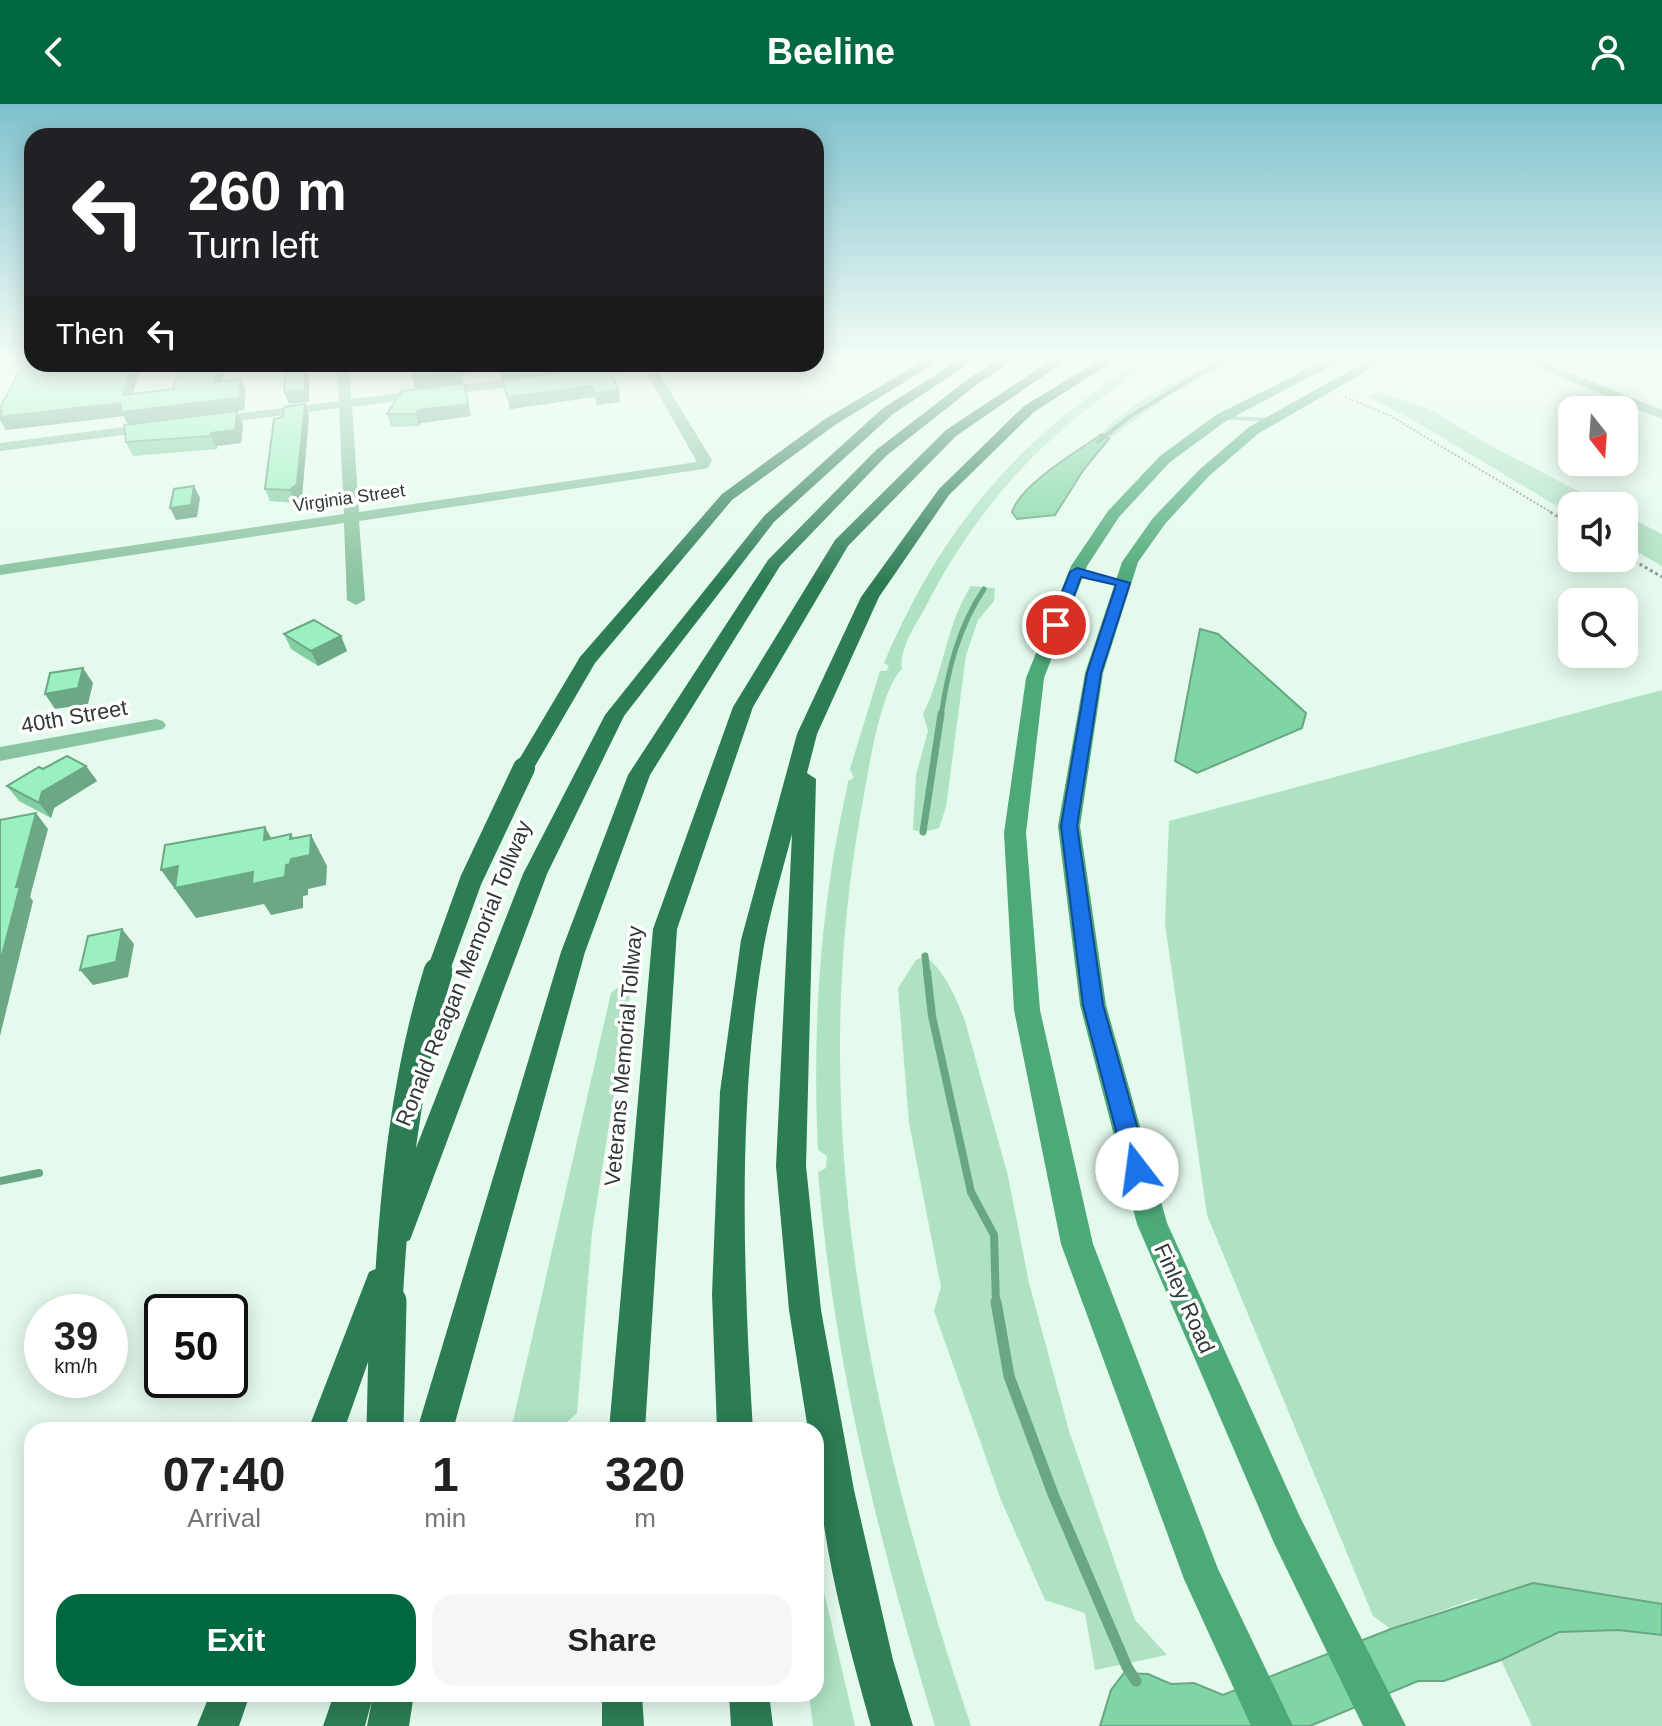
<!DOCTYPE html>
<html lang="en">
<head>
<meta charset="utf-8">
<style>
  body { margin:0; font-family:Helvetica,sans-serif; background:#f6f6f6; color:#222; height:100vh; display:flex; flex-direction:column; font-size:30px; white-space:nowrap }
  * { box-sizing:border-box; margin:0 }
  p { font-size:26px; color:#767676 }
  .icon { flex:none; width:44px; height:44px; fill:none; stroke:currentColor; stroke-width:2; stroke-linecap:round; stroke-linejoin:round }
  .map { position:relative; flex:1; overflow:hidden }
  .side { position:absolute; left:24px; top:1318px; width:800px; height:280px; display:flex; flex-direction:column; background:#fff; border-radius:24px; box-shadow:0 4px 20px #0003 }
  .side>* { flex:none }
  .guide { position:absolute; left:24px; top:24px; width:800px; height:244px; border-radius:24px; box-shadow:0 4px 20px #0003; background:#202124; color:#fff; overflow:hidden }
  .needle { width:52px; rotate:163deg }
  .fabs { position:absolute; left:1558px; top:292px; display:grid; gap:16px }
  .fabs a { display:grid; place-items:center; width:80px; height:80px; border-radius:16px; background:#fff; box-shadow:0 4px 20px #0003; font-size:40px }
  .speed { position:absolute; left:24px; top:1190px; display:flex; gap:16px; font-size:40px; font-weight:700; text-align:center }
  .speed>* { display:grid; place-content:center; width:104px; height:104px; border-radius:50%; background:#fff; box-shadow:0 4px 20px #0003; line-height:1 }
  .speed small { font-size:20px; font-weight:400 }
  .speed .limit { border:4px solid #111; border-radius:12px; background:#fff; color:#111 }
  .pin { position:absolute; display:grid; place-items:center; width:68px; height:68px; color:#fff; margin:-34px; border:4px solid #fff; border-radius:50%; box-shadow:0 2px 8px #0007 }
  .me { position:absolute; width:88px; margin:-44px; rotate:345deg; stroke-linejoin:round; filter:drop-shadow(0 0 6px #0008) }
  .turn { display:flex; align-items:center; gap:28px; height:168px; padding:0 32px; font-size:36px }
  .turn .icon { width:104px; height:104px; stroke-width:2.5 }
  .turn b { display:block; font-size:56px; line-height:68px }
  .then { display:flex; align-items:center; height:76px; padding:0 32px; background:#0003; gap:16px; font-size:30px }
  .eta { display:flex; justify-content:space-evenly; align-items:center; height:136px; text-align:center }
  .eta b { font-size:48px; font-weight:700; line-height:56px }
  .button { display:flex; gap:16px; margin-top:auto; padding:16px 32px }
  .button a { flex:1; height:92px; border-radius:24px; background:#00683e; color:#fff; font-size:32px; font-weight:700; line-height:92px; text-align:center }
  .button a+a { background:#f6f6f6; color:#222 }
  header { display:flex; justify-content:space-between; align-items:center; height:104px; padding:0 32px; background:#00683e; color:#fff; font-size:36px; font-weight:700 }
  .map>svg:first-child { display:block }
  .green { fill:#afe2c3 }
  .water { fill:#80d5a4; stroke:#69a683; stroke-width:2 }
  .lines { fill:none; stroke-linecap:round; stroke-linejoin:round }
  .stream-far4 { stroke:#69a683; stroke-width:4 }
  .stream-far3 { stroke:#69a683; stroke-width:5 }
  .stream-far2 { stroke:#69a683; stroke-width:7 }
  .stream-far1 { stroke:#69a683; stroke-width:8 }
  .stream { stroke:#69a683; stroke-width:11 }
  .path-far1 { stroke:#89988f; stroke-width:2; stroke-dasharray:2 2; stroke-linecap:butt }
  .path { stroke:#89988f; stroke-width:3; stroke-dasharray:3 3; stroke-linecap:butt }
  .service { fill:#8ac3a1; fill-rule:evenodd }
  .minor { fill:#8ac3a1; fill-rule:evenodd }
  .secondary { fill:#4ea979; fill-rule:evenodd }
  .motorway { fill:#2c7c54; fill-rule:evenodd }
  .motorway-bridge-far2 { stroke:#2c7c54; stroke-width:22 }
  .motorway-bridge-far1 { stroke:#2c7c54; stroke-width:29 }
  .motorway-bridge { stroke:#2c7c54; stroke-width:37 }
  .wall { fill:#84cea3 }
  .shaded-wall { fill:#6ca885 }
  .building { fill:#9af0be; stroke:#6ca885; stroke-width:2 }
  .route { fill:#1a73e8; stroke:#114b97; stroke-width:2 }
  .labels { text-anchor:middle; stroke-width:7; stroke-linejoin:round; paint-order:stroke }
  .far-street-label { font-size:18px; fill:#323a35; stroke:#fff }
  .street-label { font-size:22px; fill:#323a35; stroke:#fff }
</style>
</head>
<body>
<header><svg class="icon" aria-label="back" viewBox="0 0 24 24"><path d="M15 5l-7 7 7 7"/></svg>Beeline<svg class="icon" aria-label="person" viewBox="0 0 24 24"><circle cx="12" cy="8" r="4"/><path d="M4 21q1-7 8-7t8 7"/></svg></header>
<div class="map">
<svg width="1662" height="1622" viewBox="0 0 1662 1622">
  <rect width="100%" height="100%" fill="#e4faec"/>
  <g class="green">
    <path d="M1152 251H1167C1058 315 982 392 925 504 916 520 898 547 902 565 882 582 869 662 864 691 802 1013 868 1316 971 1622H935C879 1437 834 1262 818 1068L826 1064 827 1052 818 1046C812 924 820 803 847 684L848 677 854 674 850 665 880 567H886L889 562 884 559C942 422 1022 328 1152 251Z"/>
    <path d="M1223 251 1242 252 1171 290 1109 335 1102 330C1125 299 1189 272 1223 251Z"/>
    <polygon points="1378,288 1429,305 1495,344 1607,402 1572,402 1572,411 1408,313 1366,292"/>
    <polygon points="1624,411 1662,430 1662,462 1624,440"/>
    <path d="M971 482 995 484 994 497 978 516 966 551 946 703 939 724 923 728 913 726 916 671 928 627 923 610C944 569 946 520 971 482Z"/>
    <polygon points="1662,586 1662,1500 1474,1495 1391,1525 1373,1512 1207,1111 1165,820 1169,717"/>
    <path d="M925 852C945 867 956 894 965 917L1008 1072 1029 1179 1069 1327 1135 1516 1167 1551 1095 1566 1085 1509 1045 1496 1001 1396 934 1207 941 1183 909 1019 898 884 916 856Z"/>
    <polygon points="633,871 592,1128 577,1309 559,1326 511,1326 611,889"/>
    <polygon points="816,1453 855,1622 813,1622 809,1590 816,1590"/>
    <polygon points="1618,1526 1662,1531 1662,1622 1532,1622 1501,1556 1559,1528"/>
  </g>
  <g class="water">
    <path d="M1102 330 1109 335 1084 365 1055 411 1017 415 1012 408C1021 380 1078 347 1102 330Z"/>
    <polygon points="1200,525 1218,530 1306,609 1302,624 1197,669 1175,657"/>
    <polygon points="1533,1479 1662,1500 1662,1531 1618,1526 1559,1528 1501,1556 1444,1577 1418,1577 1310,1622 1100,1622 1111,1586 1124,1569 1148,1570 1171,1580 1194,1579 1223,1591 1391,1525"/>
  </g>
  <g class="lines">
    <polyline class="stream-far4" points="1098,338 1129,313 1230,251"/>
    <path class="stream-far3" d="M941 612C948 566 958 524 984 485"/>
    <g class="stream-far2">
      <polyline points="923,728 941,610"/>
      <polyline points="925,852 927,870"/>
    </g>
    <g class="stream-far1">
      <polyline points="927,868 932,912 971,1088 994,1131 996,1200"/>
      <polyline points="0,1077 39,1069"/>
    </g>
    <polyline class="stream" points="996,1198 1009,1272 1053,1390 1127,1563 1136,1577"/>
    <polyline class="path-far1" points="1345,293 1389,311 1554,410"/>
    <g class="path">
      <polyline points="1550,408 1572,421"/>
      <polyline points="1624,451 1662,473"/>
    </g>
    <g class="service">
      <polygon points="1221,312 1274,314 1277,316 1274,318 1219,315 1219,313"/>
      <polygon points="1074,466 1124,476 1128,479 1124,482 1077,470 1074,470"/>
    </g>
    <g class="minor">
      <polygon points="0,251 24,251 0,257"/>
      <polygon points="1507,251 1525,251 1662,306 1662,315"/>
      <polygon points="337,260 349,260 351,295 533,272 539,276 533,280 352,303 359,408 697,358 645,266 574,274 574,268 578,267 653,260 712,356 708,364 703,365 359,417 365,496 356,501 347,496 344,419 0,471 0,461 344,410 339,304 209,321 202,317 209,313 339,297"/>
      <polygon points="156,319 163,323 161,326 0,347 0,339"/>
      <polygon points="156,615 163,617 166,621 163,625 0,657 0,643"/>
    </g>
    <g class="secondary">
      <polygon points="1335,251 1351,251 1226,317 1170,358 1119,413 1087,462 1044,574 1026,729 1040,906 1093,1140 1218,1465 1293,1622 1251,1622 1184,1475 1061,1140 1014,906 1004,729 1026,574 1071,462 1108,407 1160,352 1216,311"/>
      <polygon points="1378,251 1394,251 1259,329 1209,372 1165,420 1138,458 1103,569 1080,722 1106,901 1167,1119 1300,1413 1406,1622 1363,1622 1274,1439 1137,1120 1080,901 1058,722 1085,569 1122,458 1153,414 1199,366 1249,323"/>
    </g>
    <g class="motorway">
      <polygon points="933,251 948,251 835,321 732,396 595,559 531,669 517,669 514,664 580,553 722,390 825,315"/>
      <polygon points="967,251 982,251 893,310 774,418 624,612 547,770 410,1136 399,1141 388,1136 384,1126 523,770 605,611 764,412 883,304"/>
      <polygon points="1006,251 1021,251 979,279 886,352 780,462 650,671 585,848 453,1326 417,1326 561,848 628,671 768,456 876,346 971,273"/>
      <polygon points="1059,251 1074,251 956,332 848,442 753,603 677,825 645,1326 609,1326 653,825 733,603 835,436 946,326"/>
      <path d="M1108 251H1123L1034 308 949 391 879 493 817 630 807 669 816 675 806 1062 821 1206 854 1386 893 1556 913 1622H871C845 1528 816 1423 816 1326H808L789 1206 776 1062 792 730C783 765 772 801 765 836 737 993 743 1167 753 1326H717L712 1190 720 988 741 836 797 630 861 493 939 385 1024 302Z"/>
      <polygon points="380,1163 391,1168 396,1179 344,1326 308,1326 369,1168"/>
      <polygon points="210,1590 250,1590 239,1622 197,1622"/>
      <polygon points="334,1590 414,1590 409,1622 367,1622 372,1596 365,1622 323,1622"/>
      <polygon points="602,1590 642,1590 644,1622 602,1622"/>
      <polygon points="729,1590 769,1590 773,1622 731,1622"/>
    </g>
    <polyline class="motorway-bridge-far2" points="437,870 471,776 524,664"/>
    <path class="motorway-bridge-far1" d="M388 1200C394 1089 405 975 438 868"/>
    <polyline class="motorway-bridge" points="385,1326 388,1198"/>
  </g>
  <g class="wall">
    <polygon points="225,260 222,277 241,275 246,287 244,306 133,320 237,307 243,320 241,339 217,342 217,345 133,352 126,338 128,320 124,312 6,326 0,316 0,304 141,261 133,290 173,285"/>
    <polygon points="502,276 619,286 620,298 597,301 594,293 510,305"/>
    <polygon points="402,287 471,312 421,319 419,322 391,323 387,310"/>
    <polygon points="305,300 309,312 302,392 295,399 270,397 265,385 283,313"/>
    <polygon points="284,530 341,532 347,547 318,562 291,545"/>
    <polygon points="86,662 97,677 54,704 51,714 19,697 7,682 43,665"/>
  </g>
  <g class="shaded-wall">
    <polygon points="132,260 148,260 141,261 129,303 123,291"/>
    <polygon points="218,260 225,260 220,290 214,278"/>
    <polygon points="305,260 309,260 309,298 289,300 284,288"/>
    <polygon points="460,260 497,260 498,265 462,270 464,279 415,285 412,273"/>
    <polygon points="526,260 603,260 604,263 501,275 499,263"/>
    <polygon points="241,275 246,287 244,306 128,320 124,312 6,326 0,316 0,307 2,307 5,313"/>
    <polygon points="464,279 471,312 421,319 419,322 416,310 418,306"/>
    <polygon points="592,282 594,293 510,305 508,293"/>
    <polygon points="619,286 620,298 597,301 595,289"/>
    <polygon points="305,300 309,312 302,392 295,399 290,386"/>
    <polygon points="237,307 243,320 241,339 217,342 217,345 211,332 211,329"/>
    <polygon points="194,382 200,394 197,413 176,416 170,404"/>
    <polygon points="341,532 347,547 318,562 311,547"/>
    <polygon points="83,564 93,579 88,600 55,605 45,590"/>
    <polygon points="86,662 97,677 54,704 51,714 39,699 42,688"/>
    <polygon points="36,709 48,725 30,793 33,797 0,932 0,859 16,783"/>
    <polygon points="265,723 282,754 264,736"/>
    <polygon points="291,730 303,752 311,731 327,762 326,781 308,785 308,791 303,792 303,804 271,811 264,800 196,814 161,766 178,762 286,761"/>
    <polygon points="122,825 134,840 128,873 93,881 80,866"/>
  </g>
  <g class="building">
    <polygon points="28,251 32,251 32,260 132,260 123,291 173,285 180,260 218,260 214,278 241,275 239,294 122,308 120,299 0,313 2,307 0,307 0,304"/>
    <polygon points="286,260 305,260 305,286 284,288"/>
    <polygon points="418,260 460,260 461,267 412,273 418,263"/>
    <polygon points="498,260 526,260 499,263"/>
    <polygon points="607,263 619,286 595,289 592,282 508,293 502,276"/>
    <polygon points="464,279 468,300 418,306 416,310 387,310 402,287"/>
    <polygon points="305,300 297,380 290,386 265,385 274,315 283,313 284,303"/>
    <polygon points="237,307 235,326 211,329 211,332 126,338 124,321"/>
    <polygon points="194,382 191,401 170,404 174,385"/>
    <polygon points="314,516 341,532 311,547 284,530"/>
    <polygon points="83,564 78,584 45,590 50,569"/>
    <polygon points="67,652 86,662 42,688 39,699 7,682 39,663 43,665"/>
    <polygon points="36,709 16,783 20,782 0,859 0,716"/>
    <polygon points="265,723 264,736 291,730 290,735 311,731 310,751 291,755 290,760 286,761 285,773 252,780 253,768 175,784 178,762 161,766 165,741"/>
    <polygon points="122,825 116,858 80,866 88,832"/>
  </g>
  <linearGradient id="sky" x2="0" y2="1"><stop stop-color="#7ec1cd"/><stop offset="0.53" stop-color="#f3fdf6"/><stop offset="1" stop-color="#f3fdf6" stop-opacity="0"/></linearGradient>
  <rect width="1662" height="478" fill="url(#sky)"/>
  <polygon class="route" points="1077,464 1130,479 1101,569 1077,722 1103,901 1149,1065 1145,1072 1137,1075 1130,1072 1126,1065 1083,901 1061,722 1087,569 1116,481 1081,473 1063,521 1051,523 1049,521 1070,468"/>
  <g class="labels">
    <g class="far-street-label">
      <text transform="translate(349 394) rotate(-8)" y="6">Virginia Street</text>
    </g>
    <g class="street-label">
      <text transform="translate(74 612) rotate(-10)" y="8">40th Street</text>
      <text transform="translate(463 869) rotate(-68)" y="8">Ronald Reagan Memorial Tollway</text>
      <text transform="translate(623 952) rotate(-85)" y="8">Veterans Memorial Tollway</text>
      <text transform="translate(1185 1194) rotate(66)" y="8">Finley Road</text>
    </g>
  </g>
</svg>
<div class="fabs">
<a><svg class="needle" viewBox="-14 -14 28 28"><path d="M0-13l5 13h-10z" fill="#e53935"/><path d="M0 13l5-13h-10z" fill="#767676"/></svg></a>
<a><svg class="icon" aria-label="sound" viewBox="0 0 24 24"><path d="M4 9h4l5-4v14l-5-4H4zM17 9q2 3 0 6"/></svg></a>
<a><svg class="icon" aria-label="search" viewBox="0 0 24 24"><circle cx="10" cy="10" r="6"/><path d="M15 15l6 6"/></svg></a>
</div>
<div class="speed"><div>39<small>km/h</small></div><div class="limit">50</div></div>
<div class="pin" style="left:1056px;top:521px;background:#d93025"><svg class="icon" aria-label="arrive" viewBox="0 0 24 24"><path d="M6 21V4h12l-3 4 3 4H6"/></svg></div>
<svg class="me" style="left:1137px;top:1065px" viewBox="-20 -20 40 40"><circle r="19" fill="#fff"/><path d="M0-13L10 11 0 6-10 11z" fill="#1a73e8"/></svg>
<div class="guide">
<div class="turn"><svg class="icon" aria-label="left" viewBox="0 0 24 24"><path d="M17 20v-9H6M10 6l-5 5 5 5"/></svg><div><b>260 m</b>Turn left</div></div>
<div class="then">Then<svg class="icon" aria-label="left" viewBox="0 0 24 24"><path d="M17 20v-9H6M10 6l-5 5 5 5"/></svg></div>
</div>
<section class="side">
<div class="eta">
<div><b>07:40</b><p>Arrival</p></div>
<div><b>1</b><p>min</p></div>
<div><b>320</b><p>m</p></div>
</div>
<div class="button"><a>Exit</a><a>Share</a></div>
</section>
</div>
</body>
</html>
